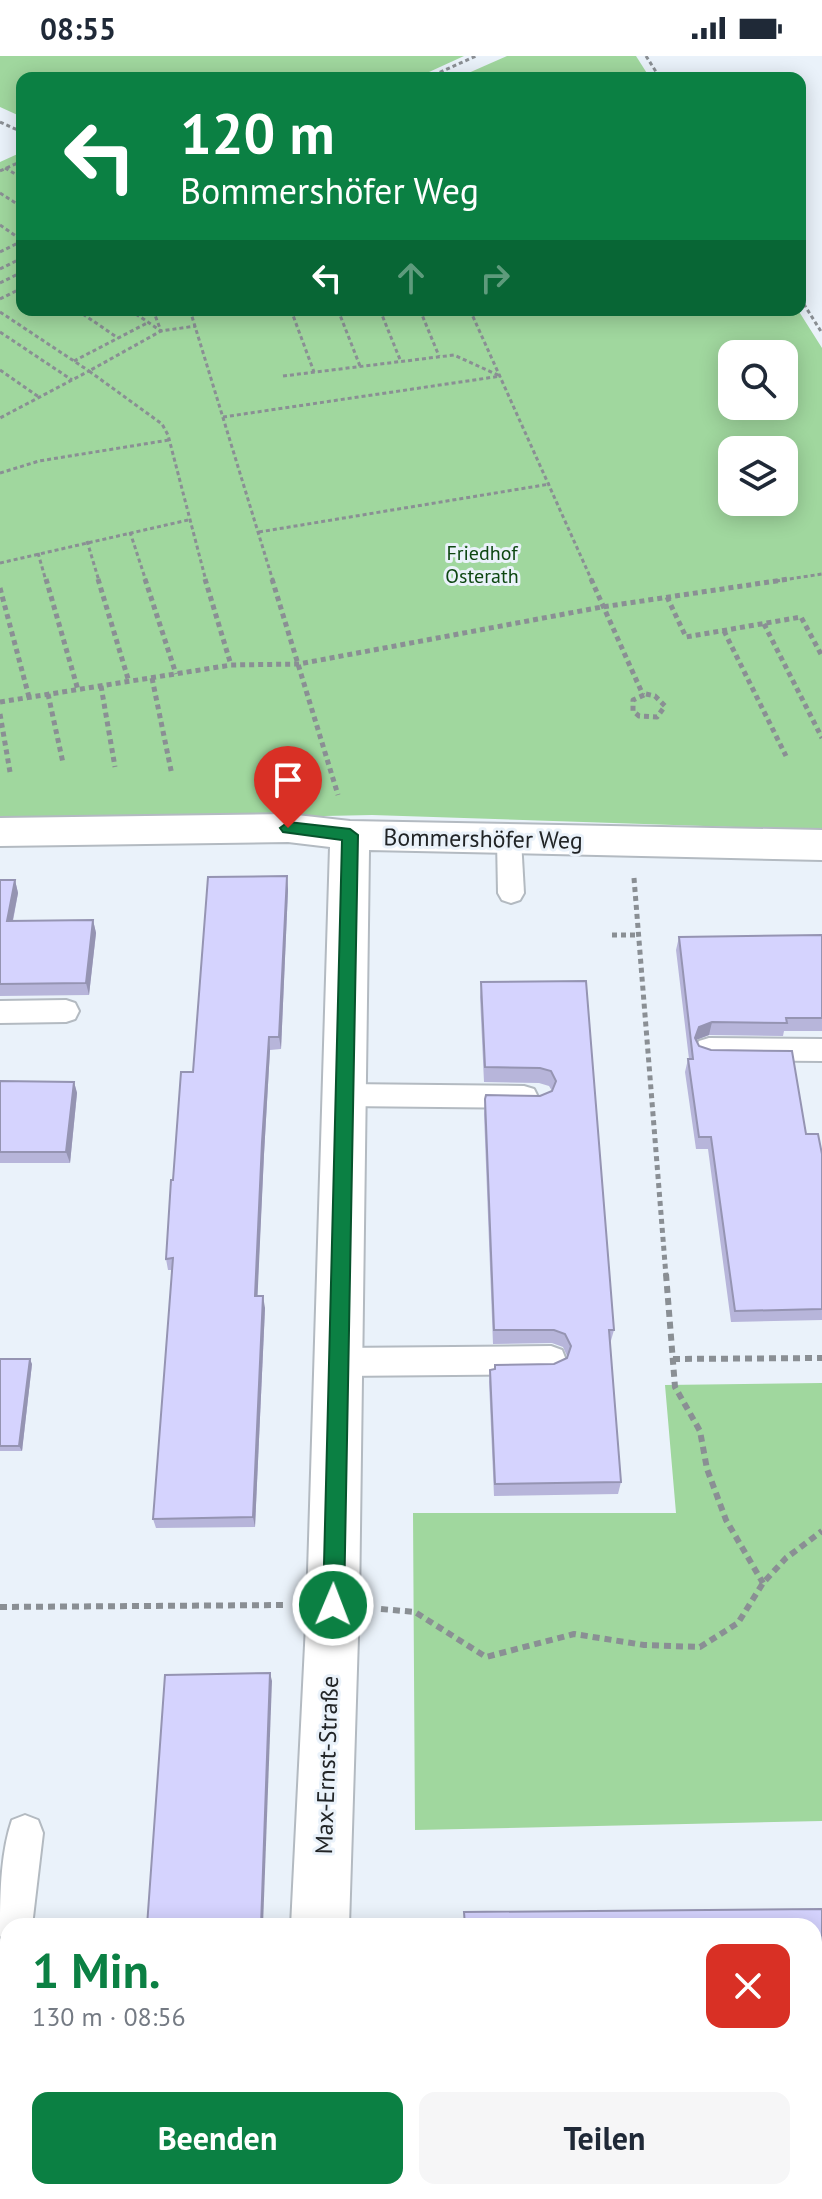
<!DOCTYPE html>
<html lang="de">
<head>
<meta charset="utf-8">
<style>
  body { margin:0; font-family:"PT Sans",sans-serif; background:#f6f6f7; color:#1f2937; height:100vh; display:flex; flex-direction:column; font-size:30px; white-space:nowrap }
  * { box-sizing:border-box; margin:0 }
  p { font-size:26px; color:#747a83 }
  .icon { flex:none; width:44px; height:44px; fill:none; stroke:currentColor; stroke-width:2; stroke-linecap:round; stroke-linejoin:round }
  .map { position:relative; flex:1; overflow:hidden }
  .details { position:absolute; left:0px; top:1862px; width:822px; height:282px; display:flex; flex-direction:column; background:#fff; border-radius:24px 24px 0 0; box-shadow:0 4px 20px #0003 }
  .details>* { flex:none }
  .top-card { position:absolute; left:16px; top:16px; width:790px; height:244px; border-radius:16px; box-shadow:0 4px 20px #0003; background:#0b8043; color:#fff; overflow:hidden }
  .tools { position:absolute; left:718px; top:284px; display:grid; gap:16px }
  .tools a { display:grid; place-items:center; width:80px; height:80px; border-radius:16px; background:#fff; box-shadow:0 4px 20px #0003; font-size:40px }
  .pin { position:absolute; display:grid; place-items:center; width:68px; height:68px; color:#fff; margin:-82px -34px; border-radius:50% 50% 50% 0; rotate:-45deg; box-shadow:0 0 8px #0007 }
  .pin .icon { rotate:45deg }
  .me { position:absolute; width:88px; margin:-44px; rotate:1deg; stroke-linejoin:round; filter:drop-shadow(0 0 6px #0008) }
  .turn { display:flex; align-items:center; gap:28px; height:168px; padding:0 32px; font-size:36px }
  .turn .icon { width:104px; height:104px; stroke-width:2.5 }
  .turn b { display:block; font-size:56px; line-height:68px }
  .lanes { display:flex; align-items:center; height:76px; padding:0 32px; background:#0003; justify-content:center; gap:40px; direction:ltr }
  .lanes .off { opacity:.35 }
  .round { display:grid; place-items:center; flex:none; width:84px; height:84px; border-radius:16px; background:#f6f6f7 }
  .headline { display:flex; align-items:center; justify-content:space-between; height:136px; padding:0 32px }
  h1 { font-size:48px; font-weight:700; line-height:60px; color:#0b8043 }
  .cta { display:flex; gap:16px; margin-top:auto; padding:16px 32px }
  .cta a { flex:1; height:92px; border-radius:16px; background:#0b8043; color:#fff; font-size:32px; font-weight:700; line-height:92px; text-align:center }
  .cta a+a { background:#f6f6f7; color:#1f2937 }
  .status { display:flex; justify-content:space-between; align-items:center; height:56px; padding:0 40px; background:#fff; direction:ltr }
  .status svg { height:22px; fill:currentColor }
  .map>svg:first-child { display:block }
  .green { fill:#a0d79e; fill-rule:evenodd }
  .lines { fill:none; stroke-linecap:round; stroke-linejoin:round }
  .service-casing { stroke:#b3bac1; stroke-width:4 }
  .minor-casing { stroke:#b3bac1; stroke-width:4 }
  .path-far2 { stroke:#8a8f94; stroke-width:3; stroke-dasharray:4 3; stroke-linecap:butt }
  .path-far1 { stroke:#8a8f94; stroke-width:5; stroke-dasharray:5 4; stroke-linecap:butt }
  .path { stroke:#8a8f94; stroke-width:6; stroke-dasharray:7 5; stroke-linecap:butt }
  .service { fill:#fff; fill-rule:evenodd }
  .minor { fill:#fff; fill-rule:evenodd }
  .wall { fill:#b7b5da }
  .shaded-wall { fill:#9594b2 }
  .building { fill:#d5d3fe; stroke:#9594b2; stroke-width:2 }
  .route { fill:#0b8043; stroke:#07532c; stroke-width:2 }
  .labels { text-anchor:middle; stroke-width:6; stroke-linejoin:round; paint-order:stroke }
  .far-park-label { font-size:20px; fill:#0d4711; stroke:#eaf2fa }
  .street-label { font-size:24px; fill:#212426; stroke:#eaf2fa }
</style>
</head>
<body>
<div class="status"><b>08:55</b><svg viewBox="0 0 49 12"><path d="M0 12V9h3v3zM5 12V6h3v6zM10 12V3h3v9zM15 12V0h3v12zM26 1h20v11H26zM47 4h2v5h-2z"/></svg></div>
<div class="map">
<svg width="822" height="2143" viewBox="0 0 822 2143">
  <rect width="100%" height="100%" fill="#eaf2fa"/>
  <g class="green">
    <polygon points="0,0 464,0 416,22 22,22 22,61 0,51"/>
    <polygon points="507,0 636,0 650,22 457,22"/>
    <path d="M22 96V254H798L822 292V774L372 759 0 767V106ZM732 298H784V350H732ZM732 394H784V446H732Z"/>
    <polygon points="822,1327 822,1765 415,1774 413,1457 676,1457 665,1329"/>
  </g>
  <g class="lines">
    <defs>
      <g id="service">
        <polygon points="509,774 518,776 521,783 524,837 520,844 511,847 502,844 498,837 497,783 500,776"/>
        <polygon points="66,944 75,947 79,955 75,963 66,966 0,967 0,945"/>
        <polygon points="709,982 822,983 822,1005 709,1004 699,1001 695,993 699,985"/>
        <polygon points="344,1028 524,1030 534,1033 538,1041 534,1049 524,1052 344,1050 334,1047 330,1039 334,1031"/>
        <polygon points="551,1290 562,1294 566,1304 562,1314 551,1318 339,1320 328,1316 324,1306 328,1296 339,1292"/>
        <path d="M25 1759 38 1764 43 1777 32 1870H8V1886L0 1880C0 1843 0 1799 12 1764Z"/>
        <polygon points="8,1910 8,1987 3,1989 0,1987 0,1913"/>
      </g>
      <g id="minor">
        <polygon points="288,758 350,765 822,774 822,804 369,794 359,1549 349,1870 291,1870 307,1549 330,791 288,786 0,790 0,762"/>
        <rect x="0" y="1941" width="8" height="58"/>
        <rect x="281" y="2136" width="62" height="7"/>
      </g>
    </defs>
    <use href="#service" class="service-casing"/>
    <use href="#minor" class="minor-casing"/>
    <g class="path-far2">
      <polyline points="646,0 660,22"/>
      <polyline points="427,22 476,0"/>
      <polyline points="0,66 22,76"/>
      <polyline points="5,112 22,122"/>
      <polyline points="0,115 22,105"/>
      <polyline points="0,137 22,151"/>
      <polyline points="0,169 22,184"/>
      <polyline points="0,196 22,185"/>
      <polyline points="0,213 22,202"/>
      <polyline points="0,227 22,216"/>
      <polyline points="800,242 822,277"/>
      <polyline points="0,243 22,232"/>
      <polyline points="77,254 118,282"/>
      <polyline points="130,254 161,275 196,270"/>
      <polyline points="153,254 161,275 89,315 162,368 168,379 206,525"/>
      <polyline points="190,254 273,525"/>
      <polyline points="291,254 314,316"/>
      <polyline points="338,254 360,310"/>
      <polyline points="380,254 401,306"/>
      <polyline points="420,254 439,300"/>
      <polyline points="470,254 592,525"/>
      <polyline points="0,256 89,315 0,362"/>
      <polyline points="0,276 72,324"/>
      <polyline points="74,305 149,266"/>
      <polyline points="0,314 39,341"/>
      <polyline points="283,320 454,299 500,320"/>
      <polyline points="223,361 501,320"/>
      <polyline points="0,417 39,405 169,384"/>
      <polyline points="130,476 146,525"/>
      <polyline points="259,476 550,428"/>
      <polyline points="87,485 99,525"/>
      <polyline points="38,497 46,525"/>
      <polyline points="0,507 188,464"/>
      <polyline points="776,525 822,518"/>
    </g>
    <g class="path-far1">
      <polyline points="46,523 78,634"/>
      <polyline points="98,523 129,626"/>
      <polyline points="145,523 176,618"/>
      <polyline points="205,523 231,609 299,608 602,551 789,523"/>
      <polyline points="272,523 338,739"/>
      <polyline points="591,523 643,639"/>
      <polyline points="0,532 29,641"/>
      <polyline points="667,541 686,581 801,561 822,600"/>
      <polyline points="764,568 822,682"/>
      <polyline points="724,575 786,700"/>
      <polyline points="152,622 172,719"/>
      <polyline points="101,630 115,711"/>
      <polyline points="48,638 63,707"/>
      <polygon points="646,638 655,640 665,650 657,661 639,660 633,655 633,644"/>
      <polyline points="0,646 231,609"/>
      <polyline points="0,658 10,716"/>
      <polyline points="634,822 666,1220"/>
      <polyline points="612,879 639,879"/>
    </g>
    <g class="path">
      <polyline points="666,1218 675,1331 700,1375 707,1413 726,1464 763,1527"/>
      <polyline points="673,1303 822,1302"/>
      <polyline points="0,1551 283,1549"/>
      <polyline points="381,1553 415,1556 486,1601 574,1578 644,1589 700,1591 738,1567 763,1527 786,1502 822,1475"/>
      <polyline points="721,2136 722,2143"/>
    </g>
    <use href="#service" class="service"/>
    <use href="#minor" class="minor"/>
  </g>
  <g class="wall">
    <polygon points="287,820 288,834 281,993 270,994 264,1098 257,1240 265,1252 255,1471 156,1472 153,1463 172,1214 168,1214 166,1203 173,1124"/>
    <polygon points="0,824 15,824 18,837 13,865 93,864 96,877 89,939 0,940"/>
    <polygon points="822,879 822,975 784,975 783,980 709,979 696,984 699,990 806,1078 822,1098 822,1264 731,1266 708,1093 696,1093 685,1016 688,1003 689,1003 676,894 679,881"/>
    <polygon points="586,925 614,1274 610,1288 621,1426 618,1438 494,1440 489,1326 490,1314 554,1308 567,1302 567,1300 563,1291 552,1287 493,1288 484,1058 485,1043 540,1040 552,1035 549,1030 539,1027 484,1026 480,941 481,926"/>
    <polygon points="0,1025 74,1026 77,1037 70,1107 0,1107"/>
    <polygon points="0,1303 32,1308 22,1395 0,1395"/>
    <polygon points="822,1853 822,2143 814,2143 813,2136 814,1870 464,1870 464,1856"/>
  </g>
  <g class="shaded-wall">
    <polygon points="287,820 288,834 281,993 279,981"/>
    <polygon points="15,824 18,837 10,878 7,865"/>
    <polygon points="93,864 96,877 89,939 86,927"/>
    <polygon points="712,966 709,979 696,984 695,982 699,971"/>
    <polygon points="269,981 270,994 264,1098 257,1252 255,1240 262,1086"/>
    <polygon points="74,1026 77,1037 70,1107 66,1096"/>
    <polygon points="263,1240 265,1252 255,1471 253,1461"/>
    <polygon points="30,1303 32,1308 22,1395 19,1390"/>
    <polygon points="270,1617 272,1625 263,1870 261,1870"/>
  </g>
  <g class="building">
    <polygon points="287,820 279,981 269,981 262,1086 255,1240 263,1240 253,1461 153,1463 173,1202 166,1203 171,1124 173,1124 181,1016 193,1016 208,821"/>
    <polygon points="0,824 15,824 7,865 93,864 86,927 0,928"/>
    <polygon points="822,879 822,962 786,962 787,967 712,966 699,971 695,982 699,990 711,994 792,995 806,1078 818,1078 822,1098 822,1253 735,1255 711,1081 699,1081 688,1003 693,1003 679,881"/>
    <polygon points="586,925 614,1274 609,1274 621,1426 495,1428 490,1314 495,1313 495,1309 554,1308 567,1302 571,1290 565,1278 554,1274 494,1274 485,1043 486,1039 540,1040 552,1035 556,1025 551,1015 540,1012 485,1011 481,926"/>
    <polygon points="0,1025 74,1026 66,1096 0,1096"/>
    <polygon points="0,1303 30,1303 19,1390 0,1390"/>
    <polygon points="270,1617 261,1870 147,1870 165,1619"/>
    <polygon points="822,1853 822,2143 814,2078 814,1870 465,1870 464,1856"/>
    <polygon points="119,2136 241,2136 241,2143 118,2143"/>
  </g>
  <polygon class="route" points="288,766 350,773 358,779 344,1549 341,1556 333,1559 326,1556 323,1549 342,784 283,776 280,772"/>
  <g class="labels">
    <g class="far-park-label">
      <text x="482" y="504">Friedhof<tspan x="482" dy="23">Osterath</tspan></text>
    </g>
    <g class="street-label">
      <text transform="translate(483 783) rotate(1)" y="8">Bommershöfer Weg</text>
      <text transform="translate(327 1709) rotate(-88)" y="8">Max-Ernst-Straße</text>
    </g>
  </g>
</svg>
<div class="tools">
<a><svg class="icon" aria-label="search" viewBox="0 0 24 24"><circle cx="10" cy="10" r="6"/><path d="M15 15l6 6"/></svg></a>
<a><svg class="icon" aria-label="layers" viewBox="0 0 24 24"><path d="M12 4l9 5-9 5-9-5zM3 14l9 5 9-5"/></svg></a>
</div>
<div class="pin" style="left:288px;top:772px;background:#d93025"><svg class="icon" aria-label="arrive" viewBox="0 0 24 24"><path d="M6 21V4h12l-3 4 3 4H6"/></svg></div>
<svg class="me" style="left:333px;top:1549px" viewBox="-20 -20 40 40"><circle r="17" fill="#0b8043" stroke="#fff" stroke-width="3"/><path d="M0-11L8 9 0 5-8 9z" fill="#fff"/></svg>
<div class="top-card">
<div class="turn"><svg class="icon" aria-label="left" viewBox="0 0 24 24"><path d="M17 20v-9H6M10 6l-5 5 5 5"/></svg><div><b>120 m</b>Bommershöfer Weg</div></div>
<div class="lanes"><svg class="icon" aria-label="left" viewBox="0 0 24 24"><path d="M17 20v-9H6M10 6l-5 5 5 5"/></svg><svg class="icon off" aria-label="ahead" viewBox="0 0 24 24"><path d="M12 20V5M6 11l6-6 6 6"/></svg><svg class="icon off" aria-label="right" viewBox="0 0 24 24"><path d="M7 20v-9h11M14 6l5 5-5 5"/></svg></div>
</div>
<section class="details">
<div class="headline"><div><h1>1 Min.</h1><p>130 m · 08:56</p></div><a class="round" style="background:#d93025;color:#fff"><svg class="icon" aria-label="close" viewBox="0 0 24 24"><path d="M6 6l12 12M18 6L6 18"/></svg></a></div>
<div class="cta"><a>Beenden</a><a>Teilen</a></div>
</section>
</div>
</body>
</html>
